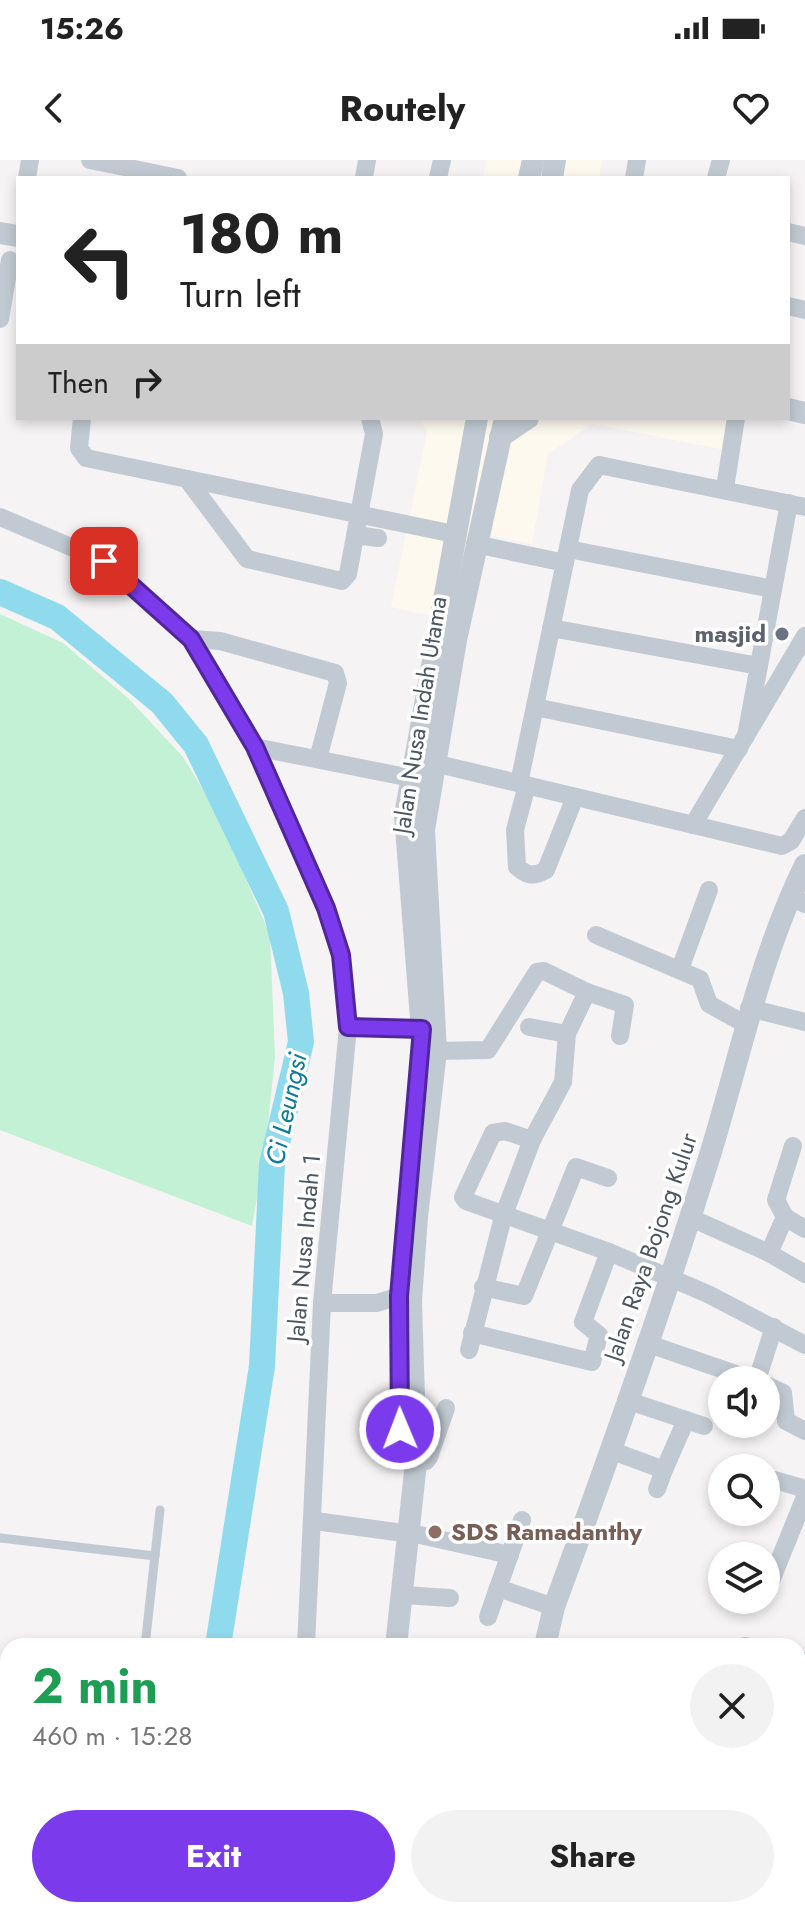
<!DOCTYPE html>
<html lang="en">
<head>
<meta charset="utf-8">
<style>
  body { margin:0; font-family:Jost,sans-serif; background:#f2f2f2; color:#222; height:100vh; display:flex; flex-direction:column; font-size:30px; white-space:nowrap }
  * { box-sizing:border-box; margin:0 }
  p { font-size:26px; color:#767676 }
  .icon { flex:none; width:44px; height:44px; fill:none; stroke:currentColor; stroke-width:2; stroke-linecap:round; stroke-linejoin:round }
  .map { position:relative; flex:1; overflow:hidden }
  .side { position:absolute; left:0px; top:1478px; width:806px; height:280px; display:flex; flex-direction:column; background:#fff; border-radius:24px 24px 0 0; box-shadow:0 4px 12px #0003 }
  .side>* { flex:none }
  .top-card { position:absolute; left:16px; top:16px; width:774px; height:244px; border-radius:0px; box-shadow:0 4px 12px #0003; background:#fff; color:#222; overflow:hidden }
  .tools { position:absolute; left:708px; top:1206px; display:grid; gap:16px }
  .tools a { display:grid; place-items:center; width:72px; height:72px; border-radius:50%; background:#fff; box-shadow:0 4px 12px #0003; font-size:40px }
  .pin { position:absolute; display:grid; place-items:center; width:68px; height:68px; color:#fff; margin:-34px; border-radius:16px; box-shadow:0 4px 12px #0006 }
  .me { position:absolute; width:88px; margin:-44px; rotate:359deg; stroke-linejoin:round; filter:drop-shadow(0 0 6px #0008) }
  .turn { display:flex; align-items:center; gap:28px; height:168px; padding:0 32px; font-size:36px }
  .turn .icon { width:104px; height:104px; stroke-width:2.5 }
  .turn b { display:block; font-size:56px; line-height:68px }
  .then { display:flex; align-items:center; height:76px; padding:0 32px; background:#0003; gap:16px; font-size:30px }
  .round { display:grid; place-items:center; flex:none; width:84px; height:84px; border-radius:42px; background:#f2f2f2 }
  .overview { display:flex; align-items:center; justify-content:space-between; height:136px; padding:0 32px }
  h1 { font-size:48px; font-weight:700; line-height:60px; color:#1e9e55 }
  .button { display:flex; gap:16px; margin-top:auto; padding:16px 32px }
  .button a { flex:1; height:92px; border-radius:48px; background:#7c3aed; color:#fff; font-size:32px; font-weight:700; line-height:92px; text-align:center }
  .button a+a { background:#f2f2f2; color:#222 }
  .status { display:flex; justify-content:space-between; align-items:center; height:56px; padding:0 40px; background:#fff; direction:ltr }
  .status svg { height:22px; fill:currentColor }
  header { display:flex; justify-content:space-between; align-items:center; height:104px; padding:0 32px; background:#fff; font-size:36px; font-weight:700 }
  .map>svg:first-child { display:block }
  .commercial { fill:#fdf9ef }
  .green { fill:#c3f1d5 }
  .lines { fill:none; stroke-linecap:round; stroke-linejoin:round }
  .river { stroke:#90daee; stroke-width:26 }
  .service { stroke:#c1cad2; stroke-width:9 }
  .minor { stroke:#c1cad2; stroke-width:18 }
  .tertiary { stroke:#c1cad2; stroke-width:22 }
  .route-casing { stroke:#51269a; stroke-width:20 }
  .route { stroke:#7c3aed; stroke-width:14 }
  .worship-dot { fill:#6b7280; stroke:#fff; stroke-width:3 }
  .education-dot { fill:#8d6e63; stroke:#fff; stroke-width:3 }
  .labels { text-anchor:middle; stroke-width:7; stroke-linejoin:round; paint-order:stroke }
  .worship-label { font-size:24px; font-weight:bold; fill:#5b616d; stroke:#fff; text-anchor:end }
  .street-label { font-size:24px; fill:#4a5661; stroke:#fff }
  .education-label { font-size:24px; font-weight:bold; fill:#785e54; stroke:#fff; text-anchor:start }
  .water-label { font-size:26px; font-style:italic; fill:#0c7c9b; stroke:#fff }
</style>
</head>
<body>
<div class="status"><b>15:26</b><svg viewBox="0 0 49 12"><path d="M0 12V9h3v3zM5 12V6h3v6zM10 12V3h3v9zM15 12V0h3v12zM26 1h20v11H26zM47 4h2v5h-2z"/></svg></div>
<header><svg class="icon" aria-label="back" viewBox="0 0 24 24"><path d="M15 5l-7 7 7 7"/></svg>Routely<svg class="icon" aria-label="heart" viewBox="0 0 24 24"><path d="M12 20l-8-8c-3-5 5-10 8-4 3-6 11-1 8 4z"/></svg></header>
<div class="map">
<svg width="805" height="1758" viewBox="0 0 805 1758">
  <rect width="100%" height="100%" fill="#f5f3f3"/>
  <g class="commercial">
    <polygon points="486,0 602,0 599,18 483,18"/>
    <polygon points="418,258 736,258 730,291 593,264 548,294 532,384 463,371 444,459 391,447 427,271"/>
  </g>
  <polygon class="green" points="0,454 63,483 129,539 183,597 218,654 270,775 275,897 264,1000 252,1066 0,970"/>
  <g class="lines">
    <g class="river">
      <polyline points="0,432 57,457 162,543 196,585 276,751 296,833 301,882 272,1004 262,1206 218,1486"/>
      <polyline points="190,1758 190,1750"/>
    </g>
    <g class="service">
      <polyline points="0,1378 155,1396"/>
      <polyline points="145,1486 160,1350"/>
    </g>
    <g class="minor">
      <polyline points="90,0 178,18"/>
      <polyline points="27,18 30,0"/>
      <polyline points="364,18 367,0"/>
      <polyline points="438,18 442,0"/>
      <polyline points="634,18 637,0"/>
      <polyline points="716,18 721,0"/>
      <polyline points="788,72 805,76"/>
      <polyline points="788,146 805,150"/>
      <polyline points="0,159 10,100"/>
      <polyline points="82,258 79,288 86,298 454,374"/>
      <polyline points="187,319 247,399 342,421 348,414 374,274 370,258"/>
      <polyline points="725,328 736,258"/>
      <polyline points="0,357 104,401 191,479 255,587 326,748 341,795 348,867 322,1143 306,1486"/>
      <polyline points="355,375 378,378"/>
      <polyline points="475,384 565,403"/>
      <polyline points="568,389 773,429"/>
      <polyline points="551,468 759,506"/>
      <polyline points="191,479 220,481 335,513 338,523 318,599"/>
      <polyline points="535,547 739,589"/>
      <polyline points="746,576 789,343"/>
      <polyline points="255,587 411,618"/>
      <polyline points="434,603 782,686 791,681 805,658"/>
      <polyline points="519,623 580,330 599,305 805,347"/>
      <path d="M527 625 515 670 517 707C528 716 533 717 546 710L575 637"/>
      <polyline points="693,665 805,476"/>
      <polyline points="790,736 805,744"/>
      <polyline points="596,775 700,819 709,844 745,864"/>
      <polyline points="680,809 709,730"/>
      <polyline points="587,832 625,845 620,876"/>
      <polyline points="749,848 805,862"/>
      <polyline points="348,867 422,869"/>
      <polyline points="529,867 567,874"/>
      <polyline points="436,891 488,890 537,812 544,811 587,832 567,874 563,922 532,980 503,1057 469,1190"/>
      <polyline points="532,980 505,971 493,973 463,1037 466,1041 609,1092 708,1134 805,1185"/>
      <polyline points="793,986 776,1040 785,1057 805,1069"/>
      <polyline points="689,1057 769,1093"/>
      <polyline points="785,1057 769,1093 805,1114"/>
      <polyline points="483,1127 524,1136 576,1007 608,1018"/>
      <polyline points="322,1143 377,1143 399,1136"/>
      <polyline points="472,1173 592,1202 599,1175 583,1162 609,1092"/>
      <polyline points="646,1183 753,1220"/>
      <polyline points="757,1220 774,1167"/>
      <polyline points="766,1225 783,1233 786,1261 805,1271"/>
      <polyline points="626,1240 704,1266"/>
      <polyline points="610,1290 664,1310 657,1329"/>
      <polyline points="416,1303 426,1301 429,1297 446,1248"/>
      <polyline points="664,1310 686,1260"/>
      <polyline points="775,1320 805,1329"/>
      <polyline points="522,1360 498,1428 554,1447"/>
      <polyline points="315,1361 396,1372"/>
      <polyline points="411,1373 510,1395"/>
      <polyline points="766,1433 805,1337"/>
      <polyline points="403,1435 450,1438"/>
      <polyline points="488,1457 498,1428"/>
      <polyline points="745,1486 746,1486"/>
      <polyline points="798,1500 805,1501"/>
      <polyline points="798,1536 805,1517"/>
      <polyline points="0,1694 8,1696"/>
      <polyline points="648,1750 741,1758"/>
      <polyline points="116,1758 117,1750"/>
      <polyline points="273,1758 274,1750"/>
      <polyline points="526,1758 527,1750"/>
      <polyline points="603,1758 603,1750"/>
    </g>
    <g class="tertiary">
      <polyline points="529,18 533,0"/>
      <polyline points="552,18 555,0"/>
      <polyline points="0,73 18,76"/>
      <polyline points="788,249 805,253"/>
      <polyline points="500,277 528,258"/>
      <polyline points="422,871 405,655 477,258"/>
      <polyline points="396,1486 416,1303 411,1141 417,1057 436,891 424,670 456,480 505,258"/>
      <path d="M545 1486 554 1447C607 1303 659 1157 705 1011 738 908 757 803 805 705"/>
      <polyline points="430,1750 436,1758"/>
    </g>
  </g>
  <g class="lines">
    <defs>
      <polyline id="route" points="104,401 191,479 255,587 326,748 341,795 348,867 422,869 399,1136 400,1269"/>
    </defs>
    <use href="#route" class="route-casing"/>
    <use href="#route" class="route"/>
  </g>
  <circle class="worship-dot" cx="782" cy="474" r="8"/>
  <circle class="education-dot" cx="435" cy="1372" r="8"/>
  <g class="labels">
    <g class="worship-label">
      <text x="766" y="482">masjid</text>
    </g>
    <g class="street-label">
      <text transform="translate(420 555) rotate(-81)" y="8">Jalan Nusa Indah Utama</text>
      <text transform="translate(651 1087) rotate(-71)" y="8">Jalan Raya Bojong Kulur</text>
      <text transform="translate(304 1088) rotate(-85)" y="8">Jalan Nusa Indah 1</text>
    </g>
    <g class="education-label">
      <text x="451" y="1380">SDS Ramadanthy</text>
    </g>
    <g class="water-label">
      <text transform="translate(286 949) rotate(-78)" y="9">Ci Leungsi</text>
    </g>
  </g>
</svg>
<div class="tools">
<a><svg class="icon" aria-label="sound" viewBox="0 0 24 24"><path d="M4 9h4l5-4v14l-5-4H4zM17 9q2 3 0 6"/></svg></a>
<a><svg class="icon" aria-label="search" viewBox="0 0 24 24"><circle cx="10" cy="10" r="6"/><path d="M15 15l6 6"/></svg></a>
<a><svg class="icon" aria-label="layers" viewBox="0 0 24 24"><path d="M12 4l9 5-9 5-9-5zM3 14l9 5 9-5"/></svg></a>
</div>
<div class="pin" style="left:104px;top:401px;background:#d93025"><svg class="icon" aria-label="arrive" viewBox="0 0 24 24"><path d="M6 21V4h12l-3 4 3 4H6"/></svg></div>
<svg class="me" style="left:400px;top:1269px" viewBox="-20 -20 40 40"><circle r="17" fill="#7c3aed" stroke="#fff" stroke-width="3"/><path d="M0-11L8 9 0 5-8 9z" fill="#fff"/></svg>
<div class="top-card">
<div class="turn"><svg class="icon" aria-label="left" viewBox="0 0 24 24"><path d="M17 20v-9H6M10 6l-5 5 5 5"/></svg><div><b>180 m</b>Turn left</div></div>
<div class="then">Then<svg class="icon" aria-label="right" viewBox="0 0 24 24"><path d="M7 20v-9h11M14 6l5 5-5 5"/></svg></div>
</div>
<section class="side">
<div class="overview"><div><h1>2 min</h1><p>460 m · 15:28</p></div><a class="round"><svg class="icon" aria-label="close" viewBox="0 0 24 24"><path d="M6 6l12 12M18 6L6 18"/></svg></a></div>
<div class="button"><a>Exit</a><a>Share</a></div>
</section>
</div>
</body>
</html>
